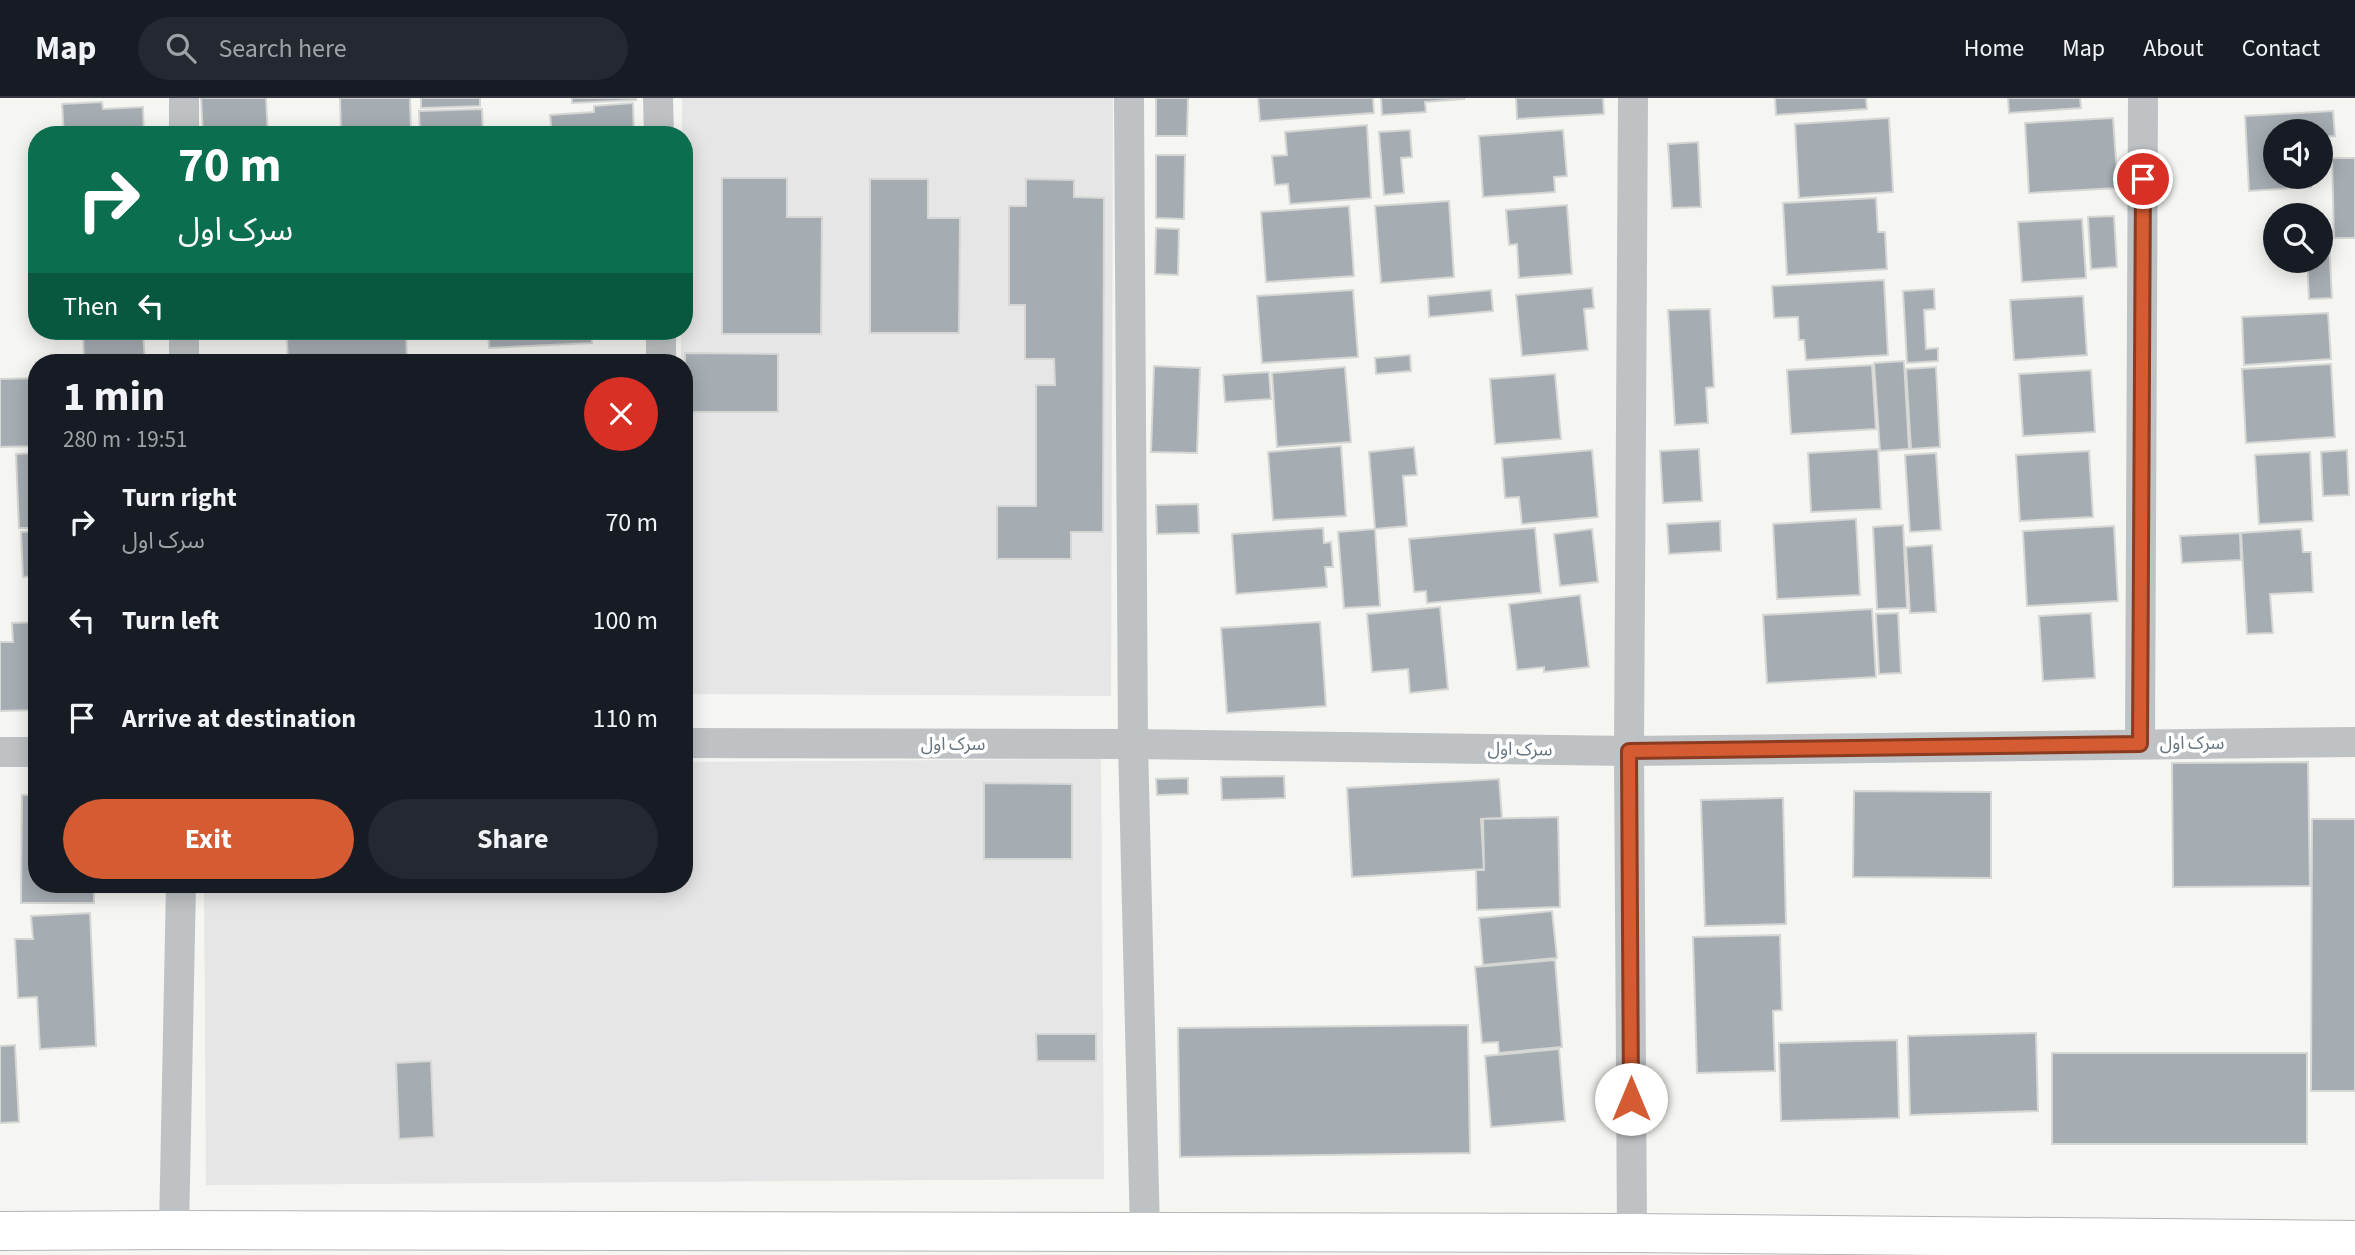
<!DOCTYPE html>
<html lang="en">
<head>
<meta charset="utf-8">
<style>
  body { margin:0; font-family:"Source Sans 3","Noto Sans Arabic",sans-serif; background:#242831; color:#f1f3f6; height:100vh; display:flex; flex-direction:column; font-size:26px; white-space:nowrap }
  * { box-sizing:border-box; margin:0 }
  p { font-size:23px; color:#9ea1a6 }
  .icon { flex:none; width:38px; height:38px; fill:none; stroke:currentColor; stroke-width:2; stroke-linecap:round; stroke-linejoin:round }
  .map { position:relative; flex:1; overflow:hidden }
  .details { position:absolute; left:28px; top:256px; width:665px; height:539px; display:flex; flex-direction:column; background:#171b24; border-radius:28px; box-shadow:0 4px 18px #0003 }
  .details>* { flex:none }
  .guide { position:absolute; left:28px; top:28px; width:665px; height:214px; border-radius:28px; box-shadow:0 4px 18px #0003; background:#0b6e4f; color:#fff; overflow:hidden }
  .fabs { position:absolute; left:2263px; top:21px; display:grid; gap:14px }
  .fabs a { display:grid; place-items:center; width:70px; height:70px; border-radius:50%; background:#171b24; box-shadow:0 4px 18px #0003; font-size:35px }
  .pin { position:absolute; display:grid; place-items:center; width:60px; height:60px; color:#fff; margin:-30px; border:4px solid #fff; border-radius:50%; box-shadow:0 2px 7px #0007 }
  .me { position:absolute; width:77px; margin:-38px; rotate:0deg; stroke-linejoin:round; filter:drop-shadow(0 0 5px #0008) }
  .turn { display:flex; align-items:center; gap:24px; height:147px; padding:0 35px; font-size:32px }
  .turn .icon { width:91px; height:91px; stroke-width:2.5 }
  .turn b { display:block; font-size:49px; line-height:60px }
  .then { display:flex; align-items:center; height:66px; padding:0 35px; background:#0003; gap:14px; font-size:26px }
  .round { display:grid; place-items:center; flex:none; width:74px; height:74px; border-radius:37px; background:#242831 }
  .headline { display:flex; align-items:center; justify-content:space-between; height:119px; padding:0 35px }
  h1 { font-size:42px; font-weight:700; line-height:52px }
  .cta { display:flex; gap:14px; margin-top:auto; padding:14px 35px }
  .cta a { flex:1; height:80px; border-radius:42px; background:#d55b32; color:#fff; font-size:28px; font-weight:700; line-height:80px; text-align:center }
  .cta a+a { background:#242831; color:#f1f3f6 }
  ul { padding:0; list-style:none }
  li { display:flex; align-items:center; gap:21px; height:98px; padding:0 35px }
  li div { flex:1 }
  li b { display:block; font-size:26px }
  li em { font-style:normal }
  header { display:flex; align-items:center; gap:42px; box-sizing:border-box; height:98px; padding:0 35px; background:#171b24; border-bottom:2px solid #363941 }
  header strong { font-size:33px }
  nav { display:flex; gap:38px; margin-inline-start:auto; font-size:24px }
  .search { width:490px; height:63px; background:#242831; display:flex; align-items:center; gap:18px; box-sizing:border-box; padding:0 24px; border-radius:38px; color:#9ea1a6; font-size:26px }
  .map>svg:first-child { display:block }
  .built { fill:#e5e6e5 }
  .building { fill:#a6adb2; stroke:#d6d6d4; stroke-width:2 }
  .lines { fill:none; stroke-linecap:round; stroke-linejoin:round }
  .primary-casing { stroke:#b2b6b9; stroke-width:40 }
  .minor { stroke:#bec2c5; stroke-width:30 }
  .primary { stroke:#fff; stroke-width:38 }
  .route-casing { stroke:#8a3b20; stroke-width:18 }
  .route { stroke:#d55b32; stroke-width:12 }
  .labels { text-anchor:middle; stroke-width:7; stroke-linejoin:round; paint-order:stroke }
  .street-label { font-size:18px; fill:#667480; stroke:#fff }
</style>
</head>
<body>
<header>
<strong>Map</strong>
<div class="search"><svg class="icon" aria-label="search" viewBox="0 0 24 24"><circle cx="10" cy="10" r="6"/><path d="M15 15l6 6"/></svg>Search here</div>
<nav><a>Home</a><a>Map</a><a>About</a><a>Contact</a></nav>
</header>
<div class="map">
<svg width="2355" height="1157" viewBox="0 0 2355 1157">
  <rect width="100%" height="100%" fill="#f5f5f2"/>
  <g class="built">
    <polygon points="682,0 1113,0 1111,598 684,596 684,264 681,264 681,233 684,233 684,37 682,37"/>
    <polygon points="1101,661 1104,1081 206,1087 204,786 684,786 684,664"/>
  </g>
  <g class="building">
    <polygon points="201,0 266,0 268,37 203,37"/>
    <polygon points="340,0 410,0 411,32 341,35"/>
    <polygon points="421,0 480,0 480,8 421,10"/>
    <polygon points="572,0 636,0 636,2 572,5"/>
    <polygon points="1156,0 1188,0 1187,38 1156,38"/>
    <polygon points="1258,0 1373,0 1374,15 1260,23"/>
    <polygon points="1381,0 1464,0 1464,1 1425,4 1426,14 1382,17"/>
    <polygon points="1516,0 1603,0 1604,16 1517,21"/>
    <polygon points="1775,0 1866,0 1867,11 1776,17"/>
    <polygon points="2008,0 2080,0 2081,10 2009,15"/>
    <polygon points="102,4 103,11 143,9 144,37 64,37 62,6"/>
    <polygon points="633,5 634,37 552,37 550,17 594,14 594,8"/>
    <polygon points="482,11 483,37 420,37 419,13"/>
    <polygon points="2333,13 2335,38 2320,39 2320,33 2275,33 2275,79 2310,79 2311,89 2249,93 2245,18"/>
    <polygon points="1889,20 1893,94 1799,100 1795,26"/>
    <polygon points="2113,20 2118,90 2029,95 2025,25"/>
    <polygon points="1367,27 1371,100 1290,106 1288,86 1275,87 1272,58 1287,57 1285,34"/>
    <polygon points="1410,32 1412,59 1401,60 1404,95 1384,97 1379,34"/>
    <polygon points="1563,32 1567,78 1554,79 1555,94 1483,99 1479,38"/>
    <polygon points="1698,44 1701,109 1672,110 1668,46"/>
    <polygon points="1156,57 1185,57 1184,121 1156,120"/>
    <polygon points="2332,60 2355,60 2355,140 2334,140"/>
    <polygon points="722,80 787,80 787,119 822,119 821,236 722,236"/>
    <polygon points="870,81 928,81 928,120 960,120 959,235 870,235"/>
    <polygon points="1026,81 1074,82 1074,99 1104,100 1103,434 1071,434 1071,461 997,461 997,408 1036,408 1036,287 1055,287 1054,261 1025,261 1025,207 1009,207 1009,108 1026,108"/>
    <polygon points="1876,100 1878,134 1885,134 1887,171 1787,177 1783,105"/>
    <polygon points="1449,103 1454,179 1381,185 1375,108"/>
    <polygon points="1567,107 1572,176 1519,180 1517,146 1509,147 1506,112"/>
    <polygon points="1349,108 1354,178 1266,184 1261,114"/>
    <polygon points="2114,118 2117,169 2091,171 2088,119"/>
    <polygon points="2082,121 2086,180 2022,184 2018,124"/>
    <polygon points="2320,125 2328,125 2332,200 2309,201 2307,163 2320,163"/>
    <polygon points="1156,130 1179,131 1178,177 1155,176"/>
    <polygon points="1884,182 1888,257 1806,262 1804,242 1799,242 1798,219 1774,220 1772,188"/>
    <polygon points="1592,190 1594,210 1584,211 1588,252 1522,258 1516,197"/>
    <polygon points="1934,191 1935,211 1924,212 1926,251 1938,250 1938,263 1907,265 1903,193"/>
    <polygon points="1353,192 1358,259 1262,265 1257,198"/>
    <polygon points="1491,192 1493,213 1429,219 1428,198"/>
    <polygon points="2083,198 2087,257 2014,262 2010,202"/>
    <polygon points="1710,211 1714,289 1706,290 1708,325 1675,327 1668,212"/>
    <polygon points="2328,215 2331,261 2244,267 2242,219"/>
    <polygon points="83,233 143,233 145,264 84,264"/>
    <polygon points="488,233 591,233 592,245 489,250"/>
    <polygon points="406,235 407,264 288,264 287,240"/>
    <polygon points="685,255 778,256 778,314 685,314"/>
    <polygon points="1410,257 1411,273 1376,276 1375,260"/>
    <polygon points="1904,263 1909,351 1880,353 1874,265"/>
    <polygon points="2331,266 2335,339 2246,345 2242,271"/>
    <polygon points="1872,267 1876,331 1791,336 1787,272"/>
    <polygon points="1154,268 1200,270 1197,355 1151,354"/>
    <polygon points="1345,269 1351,344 1277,349 1272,275"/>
    <polygon points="1936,269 1940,349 1911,351 1906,271"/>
    <polygon points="2091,272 2095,334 2023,338 2019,276"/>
    <polygon points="1269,274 1271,301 1225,304 1223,277"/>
    <polygon points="1555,276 1561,341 1495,346 1490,281"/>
    <polygon points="37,280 37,348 0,349 0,281"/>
    <polygon points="1341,348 1346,418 1273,422 1268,354"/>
    <polygon points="1414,349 1417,377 1403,378 1407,428 1375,431 1369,354"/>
    <polygon points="1699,351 1702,403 1663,405 1660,353"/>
    <polygon points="1878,351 1881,411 1811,414 1808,355"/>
    <polygon points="1592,352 1598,419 1522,426 1519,399 1505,400 1502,360"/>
    <polygon points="2347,352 2349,397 2323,398 2321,354"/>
    <polygon points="2089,353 2093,419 2020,423 2016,357"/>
    <polygon points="2310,354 2313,423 2259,426 2255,357"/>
    <polygon points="37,355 37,430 19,430 16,356"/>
    <polygon points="1936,355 1941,432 1910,434 1905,357"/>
    <polygon points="1198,406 1199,435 1157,436 1156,407"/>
    <polygon points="1856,421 1860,497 1777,501 1773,426"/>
    <polygon points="1720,423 1721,453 1669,456 1667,426"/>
    <polygon points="1903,427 1907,510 1877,511 1873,429"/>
    <polygon points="2114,428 2118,503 2027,508 2023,433"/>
    <polygon points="1323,430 1324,445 1331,444 1333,469 1325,469 1327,489 1236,496 1232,436"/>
    <polygon points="1535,430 1541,495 1427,505 1426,493 1414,494 1409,441"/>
    <polygon points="1375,431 1380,508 1344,510 1338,434"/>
    <polygon points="1592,431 1598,484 1560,488 1554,436"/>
    <polygon points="2301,431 2303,454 2311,454 2313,494 2270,496 2273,535 2247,536 2241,435"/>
    <polygon points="37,433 37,478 23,479 21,434"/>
    <polygon points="2240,435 2241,462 2182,465 2180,438"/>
    <polygon points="1932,447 1936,514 1910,515 1906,449"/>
    <polygon points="1580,497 1589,569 1544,574 1544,569 1517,572 1509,506"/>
    <polygon points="1440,509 1448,591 1410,595 1408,571 1372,574 1367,516"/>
    <polygon points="1872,511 1876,579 1767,585 1763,517"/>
    <polygon points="1898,515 1901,575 1879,576 1876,516"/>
    <polygon points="2091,515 2095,580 2043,583 2039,518"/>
    <polygon points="37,524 37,612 0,613 0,544 13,544 12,525"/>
    <polygon points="1320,524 1326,608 1227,615 1221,530"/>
    <polygon points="2308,664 2310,788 2173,789 2172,665"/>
    <polygon points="1284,678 1285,700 1222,702 1221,679"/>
    <polygon points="1188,680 1188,696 1157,697 1156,681"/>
    <polygon points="1499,681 1502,720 1481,721 1484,771 1352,779 1347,690"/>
    <polygon points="984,685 1072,686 1072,761 984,761"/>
    <polygon points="1854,693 1991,694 1991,780 1853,779"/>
    <polygon points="22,697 37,697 37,786 94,786 94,805 21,805"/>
    <polygon points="1783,700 1786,826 1705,828 1701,702"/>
    <polygon points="1558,719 1560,809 1477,812 1476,772 1484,772 1483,721"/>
    <polygon points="2312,721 2355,721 2355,993 2311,993"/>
    <polygon points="1552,813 1557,860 1483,867 1479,820"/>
    <polygon points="90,815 96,948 40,951 37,899 18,900 15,841 33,841 31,818"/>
    <polygon points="1780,837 1782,912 1773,913 1775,973 1697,975 1693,839"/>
    <polygon points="1555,862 1562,949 1499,955 1498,944 1482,945 1475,869"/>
    <polygon points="1468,927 1470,1055 1180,1059 1178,930"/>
    <polygon points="2036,935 2038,1013 1910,1017 1908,938"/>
    <polygon points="1036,936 1096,936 1096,963 1037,963"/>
    <polygon points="1897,942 1899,1020 1781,1023 1779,945"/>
    <polygon points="15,947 19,1024 0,1025 0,948"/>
    <polygon points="1559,951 1565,1023 1491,1029 1485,958"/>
    <rect x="2052" y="955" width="255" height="91"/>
    <polygon points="431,963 434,1039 399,1041 396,965"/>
  </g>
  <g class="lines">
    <defs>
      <polyline id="primary" points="0,1133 174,1132 1632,1135 2355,1142"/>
    </defs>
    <use href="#primary" class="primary-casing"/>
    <g class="minor">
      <polyline points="658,0 659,37"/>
      <polyline points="1129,0 1133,646 1145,1134"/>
      <polyline points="184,37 184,0"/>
      <polyline points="661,233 661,264"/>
      <polyline points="184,264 184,233"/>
      <polyline points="684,645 1133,646 1629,653 2355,644"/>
      <polyline points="2140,646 2143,0"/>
      <polyline points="0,654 37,654"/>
      <polyline points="174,1132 181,786"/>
      <polyline points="1632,1135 1629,653 1633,0"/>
    </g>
    <use href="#primary" class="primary"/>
  </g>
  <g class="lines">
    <defs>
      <polyline id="route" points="1631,1001 1629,653 2140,646 2143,81"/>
    </defs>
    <use href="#route" class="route-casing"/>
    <use href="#route" class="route"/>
  </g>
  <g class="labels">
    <g class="street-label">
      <text x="2192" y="651">سرک‌ اول</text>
      <text x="953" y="652">سرک‌ اول</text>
      <text transform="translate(1520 651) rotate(1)" y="6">سرک‌ اول</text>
    </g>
  </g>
</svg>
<div class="fabs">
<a><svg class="icon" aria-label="sound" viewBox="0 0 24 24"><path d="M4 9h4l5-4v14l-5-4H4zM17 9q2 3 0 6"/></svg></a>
<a><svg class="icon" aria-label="search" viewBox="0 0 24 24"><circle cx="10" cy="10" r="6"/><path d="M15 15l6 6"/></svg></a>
</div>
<div class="pin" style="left:2143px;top:81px;background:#d93025"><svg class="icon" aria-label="arrive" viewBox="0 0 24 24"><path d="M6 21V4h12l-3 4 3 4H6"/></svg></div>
<svg class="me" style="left:1631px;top:1001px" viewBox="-20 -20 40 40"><circle r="19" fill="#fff"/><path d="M0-13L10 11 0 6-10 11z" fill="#d55b32"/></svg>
<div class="guide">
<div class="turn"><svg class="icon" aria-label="right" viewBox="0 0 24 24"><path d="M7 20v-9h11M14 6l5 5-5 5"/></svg><div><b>70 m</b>سرک‌ اول</div></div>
<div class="then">Then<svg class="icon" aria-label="left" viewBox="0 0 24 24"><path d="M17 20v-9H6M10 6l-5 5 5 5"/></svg></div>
</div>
<section class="details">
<div class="headline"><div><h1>1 min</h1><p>280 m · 19:51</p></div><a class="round" style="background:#d93025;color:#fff"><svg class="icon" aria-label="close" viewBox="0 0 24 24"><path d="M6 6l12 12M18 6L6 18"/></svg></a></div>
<ul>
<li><svg class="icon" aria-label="right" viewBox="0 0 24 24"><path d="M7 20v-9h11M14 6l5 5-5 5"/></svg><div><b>Turn right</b><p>سرک‌ اول</p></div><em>70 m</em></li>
<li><svg class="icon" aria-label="left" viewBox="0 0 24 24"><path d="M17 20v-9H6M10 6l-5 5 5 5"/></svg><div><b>Turn left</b></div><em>100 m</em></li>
<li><svg class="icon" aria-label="arrive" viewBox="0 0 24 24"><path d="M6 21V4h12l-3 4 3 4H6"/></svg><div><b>Arrive at destination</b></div><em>110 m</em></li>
</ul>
<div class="cta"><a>Exit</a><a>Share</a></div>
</section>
</div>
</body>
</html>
